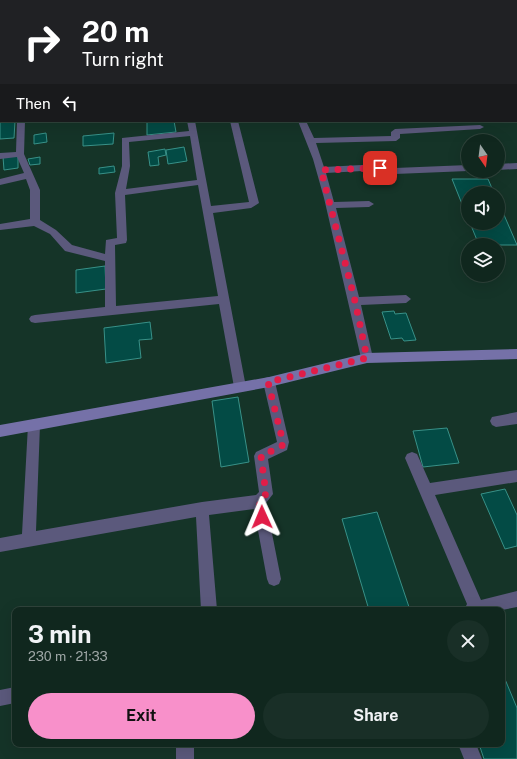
<!DOCTYPE html>
<html lang="en">
<head>
<meta charset="utf-8">
<style>
  body { margin:0; font-family:"Public Sans",sans-serif; background:#192f27; color:#f1f3f6; height:100vh; display:flex; flex-direction:column; font-size:15px; white-space:nowrap }
  * { box-sizing:border-box; margin:0 }
  p { font-size:13px; color:#9ca5a4 }
  .icon { flex:none; width:22px; height:22px; fill:none; stroke:currentColor; stroke-width:2; stroke-linecap:round; stroke-linejoin:round }
  .map { position:relative; flex:1; overflow:hidden }
  .drawer { position:absolute; left:12px; top:607px; width:493px; height:140px; display:flex; flex-direction:column; background:#10271e; border-radius:8px; box-shadow:0 4px 16px #0002,0 0 0 1px #30443c }
  .drawer>* { flex:none }
  .top-card { position:absolute; left:0px; top:0px; width:517px; height:122px; box-shadow:0 4px 16px #0002,0 0 0 1px #30443c; background:#202124; color:#fff; overflow:hidden }
  .needle { width:26px; rotate:166deg }
  .tools { position:absolute; left:461px; top:134px; display:grid; gap:8px }
  .tools a { display:grid; place-items:center; width:44px; height:44px; border-radius:50%; background:#10271e; box-shadow:0 4px 16px #0002,0 0 0 1px #30443c; font-size:20px }
  .pin { position:absolute; display:grid; place-items:center; width:34px; height:34px; color:#fff; margin:-17px; border-radius:8px; box-shadow:0 2px 6px #0006 }
  .me { position:absolute; width:44px; margin:-22px; rotate:359deg; stroke-linejoin:round; filter:drop-shadow(0 0 3px #0008) }
  .turn { display:flex; align-items:center; gap:14px; height:84px; padding:0 16px; font-size:18px }
  .turn .icon { width:52px; height:52px; stroke-width:2.5 }
  .turn b { display:block; font-size:28px; line-height:34px }
  .then { display:flex; align-items:center; height:38px; padding:0 16px; background:#0003; gap:8px; font-size:15px }
  .round { display:grid; place-items:center; flex:none; width:42px; height:42px; border-radius:21px; background:#192f27 }
  .headline { display:flex; align-items:center; justify-content:space-between; height:68px; padding:0 16px }
  h1 { font-size:24px; font-weight:700; line-height:30px }
  .cta { display:flex; gap:8px; margin-top:auto; padding:8px 16px }
  .cta a { flex:1; height:46px; border-radius:24px; background:#f890ca; color:#111; font-size:16px; font-weight:700; line-height:46px; text-align:center }
  .cta a+a { background:#192f27; color:#f1f3f6 }
  .map>svg:first-child { display:block }
  .building { fill:#034b45; stroke:#389188 }
  .lines { fill:none; stroke-linecap:round; stroke-linejoin:round }
  .lane { fill:#5b597c; fill-rule:evenodd }
  .street { fill:#5b597c; fill-rule:evenodd }
  .secondary { fill:#7571a8; fill-rule:evenodd }
  .route { stroke:#e11d48; stroke-width:7; stroke-dasharray:0 12.6 }
</style>
</head>
<body>
<div class="map">
<svg width="517" height="759" viewBox="0 0 517 759">
  <rect width="100%" height="100%" fill="#153428"/>
  <g class="building">
    <rect x="55" y="0" width="42" height="1"/>
    <polygon points="0,119 1,121 15,121 14,138 0,139"/>
    <polygon points="147,121 174,121 176,132 147,135"/>
    <polygon points="46,133 47,142 34,144 34,135"/>
    <polygon points="114,133 113,144 83,146 83,136"/>
    <polygon points="184,147 187,161 168,164 166,150"/>
    <polygon points="165,149 166,155 158,157 159,165 150,166 148,152"/>
    <polygon points="18,155 18,168 4,170 3,157"/>
    <polygon points="40,157 40,164 30,165 28,159"/>
    <polygon points="114,166 115,172 99,174 99,168"/>
    <polygon points="452,179 488,179 494,193 468,193 468,219"/>
    <polygon points="498,201 517,245 479,245 470,223 498,223"/>
    <polygon points="105,266 106,289 76,293 76,270"/>
    <polygon points="394,311 395,314 406,313 416,340 404,341 402,338 391,339 382,312"/>
    <polygon points="150,322 152,339 139,340 141,358 106,363 104,328"/>
    <polygon points="238,397 249,462 221,467 212,401"/>
    <polygon points="447,428 459,463 423,467 413,431"/>
    <polygon points="505,489 517,515 517,546 505,549 481,494"/>
    <polygon points="377,512 409,607 396,610 369,610 342,519"/>
    <polygon points="502,672 517,708 517,759 484,759 479,744 502,744"/>
  </g>
  <g class="lines">
    <polygon class="lane" points="1,1 1,7 0,8 0,2"/>
    <g class="street">
      <rect x="163" y="0" width="7" height="1"/>
      <rect x="363" y="0" width="7" height="1"/>
      <rect x="421" y="0" width="7" height="1"/>
      <rect x="471" y="0" width="7" height="1"/>
      <rect x="516" y="47" width="1" height="4"/>
      <rect x="516" y="67" width="1" height="6"/>
      <rect x="0" y="68" width="1" height="4"/>
      <rect x="0" y="113" width="1" height="4"/>
      <path d="M17 121H25L24 154 40 190V220L56 230 72 245 105 254 106 240 117 238 115 193 122 166V138L189 131 187 121H195L211 206 249 202 230 121H238L259 203 251 208 213 213 246 387 244 391 240 392 236 391 234 387 219 304 35 323 31 322 29 319 31 316 35 315 105 307V261L65 251 50 234 34 226 0 230V224L30 219V190L26 179 0 185V179L24 173 17 157 0 159V153L16 152ZM190 136 197 180 126 189 130 166 129 142ZM198 185 218 296 116 306 115 245 126 243 127 240 125 195Z"/>
      <polygon points="298,121 306,121 314,138 391,136 391,132 395,129 480,125 484,127 480,129 400,134 400,138 396,141 316,143 324,167 380,164 395,168 468,165 468,171 395,174 380,170 326,173 334,202 369,201 374,204 369,207 336,208 359,297 406,295 411,299 406,303 361,305 373,358 371,361 367,363 363,361 361,358 324,198 313,159"/>
      <polygon points="517,163 517,169 498,170 498,164"/>
      <polygon points="269,377 273,378 275,382 289,442 287,450 268,459 273,494 266,503 281,579 279,584 274,586 269,584 267,579 254,509 209,515 217,610 201,610 196,517 0,552 0,538 22,534 28,425 30,421 34,419 38,421 40,425 36,531 202,502 256,495 259,492 254,456 256,452 277,442 263,382 265,378"/>
      <polygon points="517,412 517,424 496,427 492,425 490,421 492,417"/>
      <polygon points="412,452 417,454 430,483 517,470 517,482 435,495 481,600 517,591 517,607 502,610 464,610 467,604 405,458 407,454"/>
      <polygon points="15,687 15,703 0,706 0,690"/>
      <rect x="176" y="744" width="18" height="15"/>
      <polygon points="458,744 476,744 482,759 464,759"/>
    </g>
    <polygon class="secondary" points="517,349 517,359 367,363 269,387 0,437 0,425 269,377 367,353"/>
  </g>
  <g class="lines">
    <polyline class="route" points="262,517 259,501 266,494 261,456 282,446 283,442 268,382 367,358 355,301 321,170 380,168"/>
  </g>
</svg>
<div class="tools">
<a><svg class="needle" viewBox="-14 -14 28 28"><path d="M0-13l5 13h-10z" fill="#e53935"/><path d="M0 13l5-13h-10z" fill="#9ca5a4"/></svg></a>
<a><svg class="icon" aria-label="sound" viewBox="0 0 24 24"><path d="M4 9h4l5-4v14l-5-4H4zM17 9q2 3 0 6"/></svg></a>
<a><svg class="icon" aria-label="layers" viewBox="0 0 24 24"><path d="M12 4l9 5-9 5-9-5zM3 14l9 5 9-5"/></svg></a>
</div>
<div class="pin" style="left:380px;top:168px;background:#d93025"><svg class="icon" aria-label="arrive" viewBox="0 0 24 24"><path d="M6 21V4h12l-3 4 3 4H6"/></svg></div>
<svg class="me" style="left:262px;top:517px" viewBox="-20 -20 40 40"><path d="M0-17L14 15 0 8-14 15z" fill="#e11d48" stroke="#fff" stroke-width="4"/></svg>
<div class="top-card">
<div class="turn"><svg class="icon" aria-label="right" viewBox="0 0 24 24"><path d="M7 20v-9h11M14 6l5 5-5 5"/></svg><div><b>20 m</b>Turn right</div></div>
<div class="then">Then<svg class="icon" aria-label="left" viewBox="0 0 24 24"><path d="M17 20v-9H6M10 6l-5 5 5 5"/></svg></div>
</div>
<section class="drawer">
<div class="headline"><div><h1>3 min</h1><p>230 m · 21:33</p></div><a class="round"><svg class="icon" aria-label="close" viewBox="0 0 24 24"><path d="M6 6l12 12M18 6L6 18"/></svg></a></div>
<div class="cta"><a>Exit</a><a>Share</a></div>
</section>
</div>
</body>
</html>
